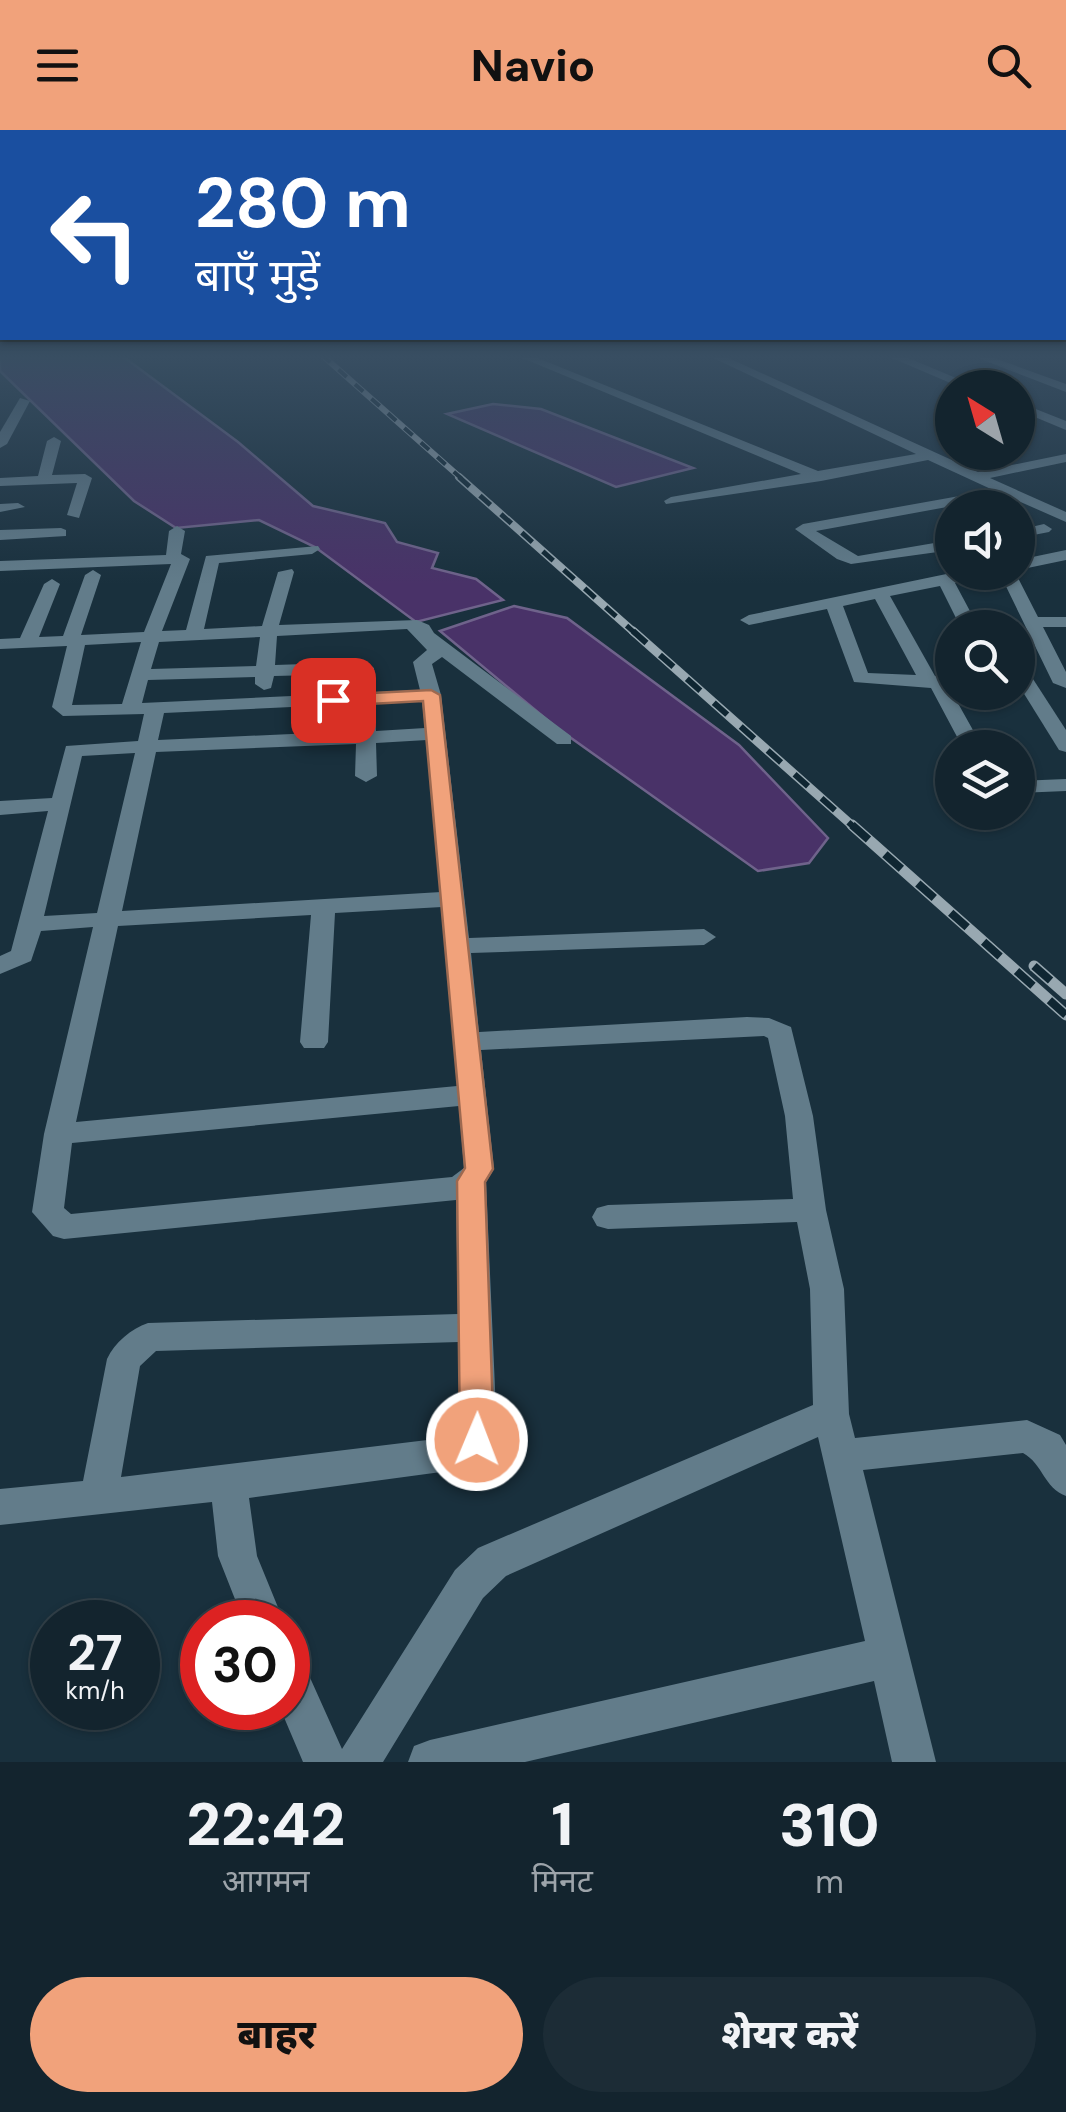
<!DOCTYPE html>
<html lang="hi">
<head>
<meta charset="utf-8">
<style>
  body { margin:0; font-family:"DM Sans","Noto Sans Devanagari",sans-serif; background:#1c2c36; color:#f1f3f6; height:100vh; display:flex; flex-direction:column; font-size:38px; white-space:nowrap }
  * { box-sizing:border-box; margin:0 }
  p { font-size:32px; color:#9da4aa }
  .icon { flex:none; width:55px; height:55px; fill:none; stroke:currentColor; stroke-width:2; stroke-linecap:round; stroke-linejoin:round }
  .map { position:relative; height:1632px; overflow:hidden }
  .side { display:flex; flex-direction:column; background:#13242e; flex:1 }
  .side>* { flex:none }
  .hud { position:absolute; left:0px; top:0px; width:1068px; height:210px; box-shadow:0 2px 8px #0004,0 0 0 2px #32414a; background:#1a4fa0; color:#fff; overflow:hidden }
  .needle { width:65px; rotate:323deg }
  .buttons { position:absolute; left:935px; top:240px; display:grid; gap:20px }
  .buttons a { display:grid; place-items:center; width:100px; height:100px; border-radius:50%; background:#13242e; box-shadow:0 2px 8px #0004,0 0 0 2px #32414a; font-size:50px }
  .speed { position:absolute; left:30px; top:1470px; display:flex; gap:20px; font-size:50px; font-weight:700; text-align:center }
  .speed>* { display:grid; place-content:center; width:130px; height:130px; border-radius:50%; background:#13242e; box-shadow:0 2px 8px #0004,0 0 0 2px #32414a; line-height:1 }
  .speed small { font-size:25px; font-weight:400 }
  .speed .limit { border:15px solid #d22; background:#fff; color:#111 }
  .pin { position:absolute; display:grid; place-items:center; width:85px; height:85px; color:#fff; margin:-42px; border-radius:20px; box-shadow:0 5px 15px #0006 }
  .me { position:absolute; width:110px; margin:-55px; rotate:1deg; stroke-linejoin:round; filter:drop-shadow(0 0 8px #0008) }
  .turn { display:flex; align-items:center; gap:35px; height:210px; padding:0 30px; font-size:45px }
  .turn .icon { width:130px; height:130px; stroke-width:2.5 }
  .turn b { display:block; font-size:70px; line-height:85px }
  .eta { display:flex; justify-content:space-evenly; align-items:center; height:170px; text-align:center }
  .eta b { font-size:60px; font-weight:800; line-height:70px }
  .button { display:flex; gap:20px; margin-top:auto; padding:20px 30px }
  .button a { flex:1; height:115px; border-radius:60px; background:#f1a27b; color:#111; font-size:40px; font-weight:800; line-height:115px; text-align:center }
  .button a+a { background:#1c2c36; color:#f1f3f6 }
  header { display:flex; justify-content:space-between; align-items:center; height:130px; padding:0 30px; background:#f1a27b; color:#111; font-size:45px; font-weight:800 }
  .map>svg:first-child { display:block }
  .water { fill:#493268; stroke:#6f638b; stroke-width:2.5 }
  .lines { fill:none; stroke-linecap:round; stroke-linejoin:round }
  .minor { fill:#627c8a; fill-rule:evenodd }
  .rail-far3-casing { stroke:#98a8b1; stroke-width:6 }
  .rail-far2-casing { stroke:#98a8b1; stroke-width:8 }
  .rail-far1-casing { stroke:#98a8b1; stroke-width:9 }
  .rail-casing { stroke:#98a8b1; stroke-width:11 }
  .rail-far3 { stroke:#0f2632; stroke-width:4; stroke-dasharray:11; stroke-linecap:butt }
  .rail-far2 { stroke:#0f2632; stroke-width:5; stroke-dasharray:14; stroke-linecap:butt }
  .rail-far1 { stroke:#0f2632; stroke-width:6; stroke-dasharray:18; stroke-linecap:butt }
  .rail { stroke:#0f2632; stroke-width:8; stroke-dasharray:22; stroke-linecap:butt }
  .route { fill:#f1a27b; stroke:#9d6950; stroke-width:2.5 }
</style>
</head>
<body>
<header><svg class="icon" aria-label="menu" viewBox="0 0 24 24"><path d="M4 6h16M4 12h16M4 18h16"/></svg>Navio<svg class="icon" aria-label="search" viewBox="0 0 24 24"><circle cx="10" cy="10" r="6"/><path d="M15 15l6 6"/></svg></header>
<div class="map">
<svg width="1066" height="1632" viewBox="0 0 1066 1632">
  <rect width="100%" height="100%" fill="#19303d"/>
  <g class="water">
    <polygon points="0,225 121,225 238,312 313,376 385,393 397,412 438,423 432,438 476,449 503,470 416,492 315,417 259,390 176,398 134,371 0,241"/>
    <polygon points="493,274 541,279 693,338 616,357 447,284"/>
    <polygon points="514,476 567,488 739,615 828,708 809,733 758,741 557,598 440,501"/>
  </g>
  <g class="lines">
    <g class="minor">
      <polygon points="515,225 530,225 818,341 916,324 707,225 722,225 978,342 1066,324 1066,332 990,348 1066,382 1066,392 1007,366 816,401 858,426 952,410 952,420 851,434 837,429 795,399 803,394 993,360 928,330 821,351 666,374 664,371 671,367 801,344"/>
      <polygon points="885,225 901,225 980,258 962,258"/>
      <polygon points="970,225 986,225 1066,254 1066,262"/>
      <polygon points="20,268 30,271 7,314 0,318 0,302"/>
      <polygon points="1018,272 1066,291 1066,300 1018,280"/>
      <polygon points="54,307 61,311 52,345 85,344 92,348 79,388 67,385 77,353 0,356 0,348 38,346 47,311"/>
      <polygon points="0,374 18,373 25,377 0,382"/>
      <polygon points="1044,394 1052,399 1049,402 1018,408 1018,400"/>
      <path d="M177 396 185 401 181 424 190 429 162 501 186 500 206 426 318 416 320 419 312 424 219 433 204 499 262 496 278 442 292 439 294 442 279 495 417 490 429 495 434 503 571 606V614H557L442 527 432 534 441 565 469 808 704 799 716 807 704 815 471 823 479 902 747 887 769 888 791 897 813 986 826 1080 844 1159 849 1284 855 1308 1027 1290 1060 1305 1066 1315V1366C1044 1358 1043 1334 1023 1323L863 1340 936 1632H892L874 1551 525 1632H408L414 1616 430 1610 865 1511 818 1307 506 1446 483 1468 383 1632H303L280 1578H288V1526L303 1532 342 1619 455 1440 478 1418 813 1275 810 1159 797 1092 608 1099 597 1096 592 1087 597 1078 608 1075 793 1069 785 986 768 908 764 906 481 920 494 1039 486 1052 497 1304 484 1326 456 1340 249 1368 257 1426 284 1492H244L218 1426 212 1372 0 1395V1359L83 1351 107 1229C115 1212 131 1199 148 1193L458 1184 456 1070 64 1109 53 1106 32 1082 44 1004 93 797 41 801 31 831 0 844V826L11 821 48 681 0 685V671L52 668 66 616 138 611 144 584 63 586 52 577 67 516 0 519V509L20 508 44 454 52 449 60 454 39 507 63 506 85 445 93 440 101 445 81 505 144 502 171 434 0 441V431L166 425 169 401ZM407 499 427 520 413 532 420 560 375 562 374 538 365 532 275 535 277 506ZM260 507 256 536 151 539 159 512ZM141 512 122 574 72 575 85 515ZM356 544V563L142 573 148 550 255 547V554L264 560 271 558 274 546ZM422 571 425 598 376 601 375 573ZM356 574V601L158 610 164 583ZM427 610 441 762 122 781 156 622 356 614 355 646 366 652 377 646 376 613ZM135 623 97 783 44 786 82 626ZM442 777 457 956 76 992 118 796 311 785 300 912 304 918H324L328 912 335 783ZM459 976 464 1038 452 1047 71 1084 64 1078 72 1013ZM459 1212 462 1299 452 1307 121 1347 140 1236 156 1221Z"/>
      <polygon points="61,398 66,400 66,406 0,410 0,400"/>
      <polygon points="1066,420 1066,430 1018,440 1018,430"/>
      <path d="M956 442H990L955 453 979 498H961L940 456 890 466 935 546 952 547 950 559 983 618H963L931 558 854 552 827 479 749 495 740 490 749 485ZM875 469 916 545 868 543 843 476Z"/>
      <polygon points="999,442 1015,442 1038,487 1066,487 1066,497 1043,497 1066,542 1066,558 1053,553"/>
      <polygon points="1026,547 1033,549 1066,600 1066,622 1059,620 1018,554 1019,549"/>
      <polygon points="1066,649 1066,661 1018,663 1018,651"/>
    </g>
    <defs>
      <polyline id="rail-far3" points="322,225 462,349"/>
      <polyline id="rail-far2" points="459,347 636,504"/>
      <polyline id="rail-far1" points="633,501 855,698"/>
      <g id="rail">
        <polyline points="852,695 1066,885"/>
        <polyline points="1034,836 1066,864"/>
      </g>
    </defs>
    <use href="#rail-far3" class="rail-far3-casing"/>
    <use href="#rail-far2" class="rail-far2-casing"/>
    <use href="#rail-far1" class="rail-far1-casing"/>
    <use href="#rail" class="rail-casing"/>
    <use href="#rail-far3" class="rail-far3"/>
    <use href="#rail-far2" class="rail-far2"/>
    <use href="#rail-far1" class="rail-far1"/>
    <use href="#rail" class="rail"/>
  </g>
  <linearGradient id="sky" x2="0" y2="1"><stop stop-color="#0e1a22"/><stop offset="0.5" stop-color="#384e62"/><stop offset="1" stop-color="#384e62" stop-opacity="0"/></linearGradient>
  <rect width="1066" height="454" fill="url(#sky)"/>
  <polygon class="route" points="431,560 440,565 493,1039 485,1052 494,1310 489,1321 477,1325 465,1321 460,1310 457,1051 465,1038 423,571 333,576 324,570 333,565"/>
</svg>
<div class="buttons">
<a><svg class="needle" viewBox="-14 -14 28 28"><path d="M0-13l5 13h-10z" fill="#e53935"/><path d="M0 13l5-13h-10z" fill="#9da4aa"/></svg></a>
<a><svg class="icon" aria-label="sound" viewBox="0 0 24 24"><path d="M4 9h4l5-4v14l-5-4H4zM17 9q2 3 0 6"/></svg></a>
<a><svg class="icon" aria-label="search" viewBox="0 0 24 24"><circle cx="10" cy="10" r="6"/><path d="M15 15l6 6"/></svg></a>
<a><svg class="icon" aria-label="layers" viewBox="0 0 24 24"><path d="M12 4l9 5-9 5-9-5zM3 14l9 5 9-5"/></svg></a>
</div>
<div class="speed"><div>27<small>km/h</small></div><div class="limit">30</div></div>
<div class="pin" style="left:333px;top:570px;background:#d93025"><svg class="icon" aria-label="arrive" viewBox="0 0 24 24"><path d="M6 21V4h12l-3 4 3 4H6"/></svg></div>
<svg class="me" style="left:477px;top:1310px" viewBox="-20 -20 40 40"><circle r="17" fill="#f1a27b" stroke="#fff" stroke-width="3"/><path d="M0-11L8 9 0 5-8 9z" fill="#fff"/></svg>
<div class="hud">
<div class="turn"><svg class="icon" aria-label="left" viewBox="0 0 24 24"><path d="M17 20v-9H6M10 6l-5 5 5 5"/></svg><div><b>280 m</b>बाएँ मुड़ें</div></div>
</div>
</div>
<section class="side">
<div class="eta">
<div><b>22:42</b><p>आगमन</p></div>
<div><b>1</b><p>मिनट</p></div>
<div><b>310</b><p>m</p></div>
</div>
<div class="button"><a>बाहर</a><a>शेयर करें</a></div>
</section>
</body>
</html>
